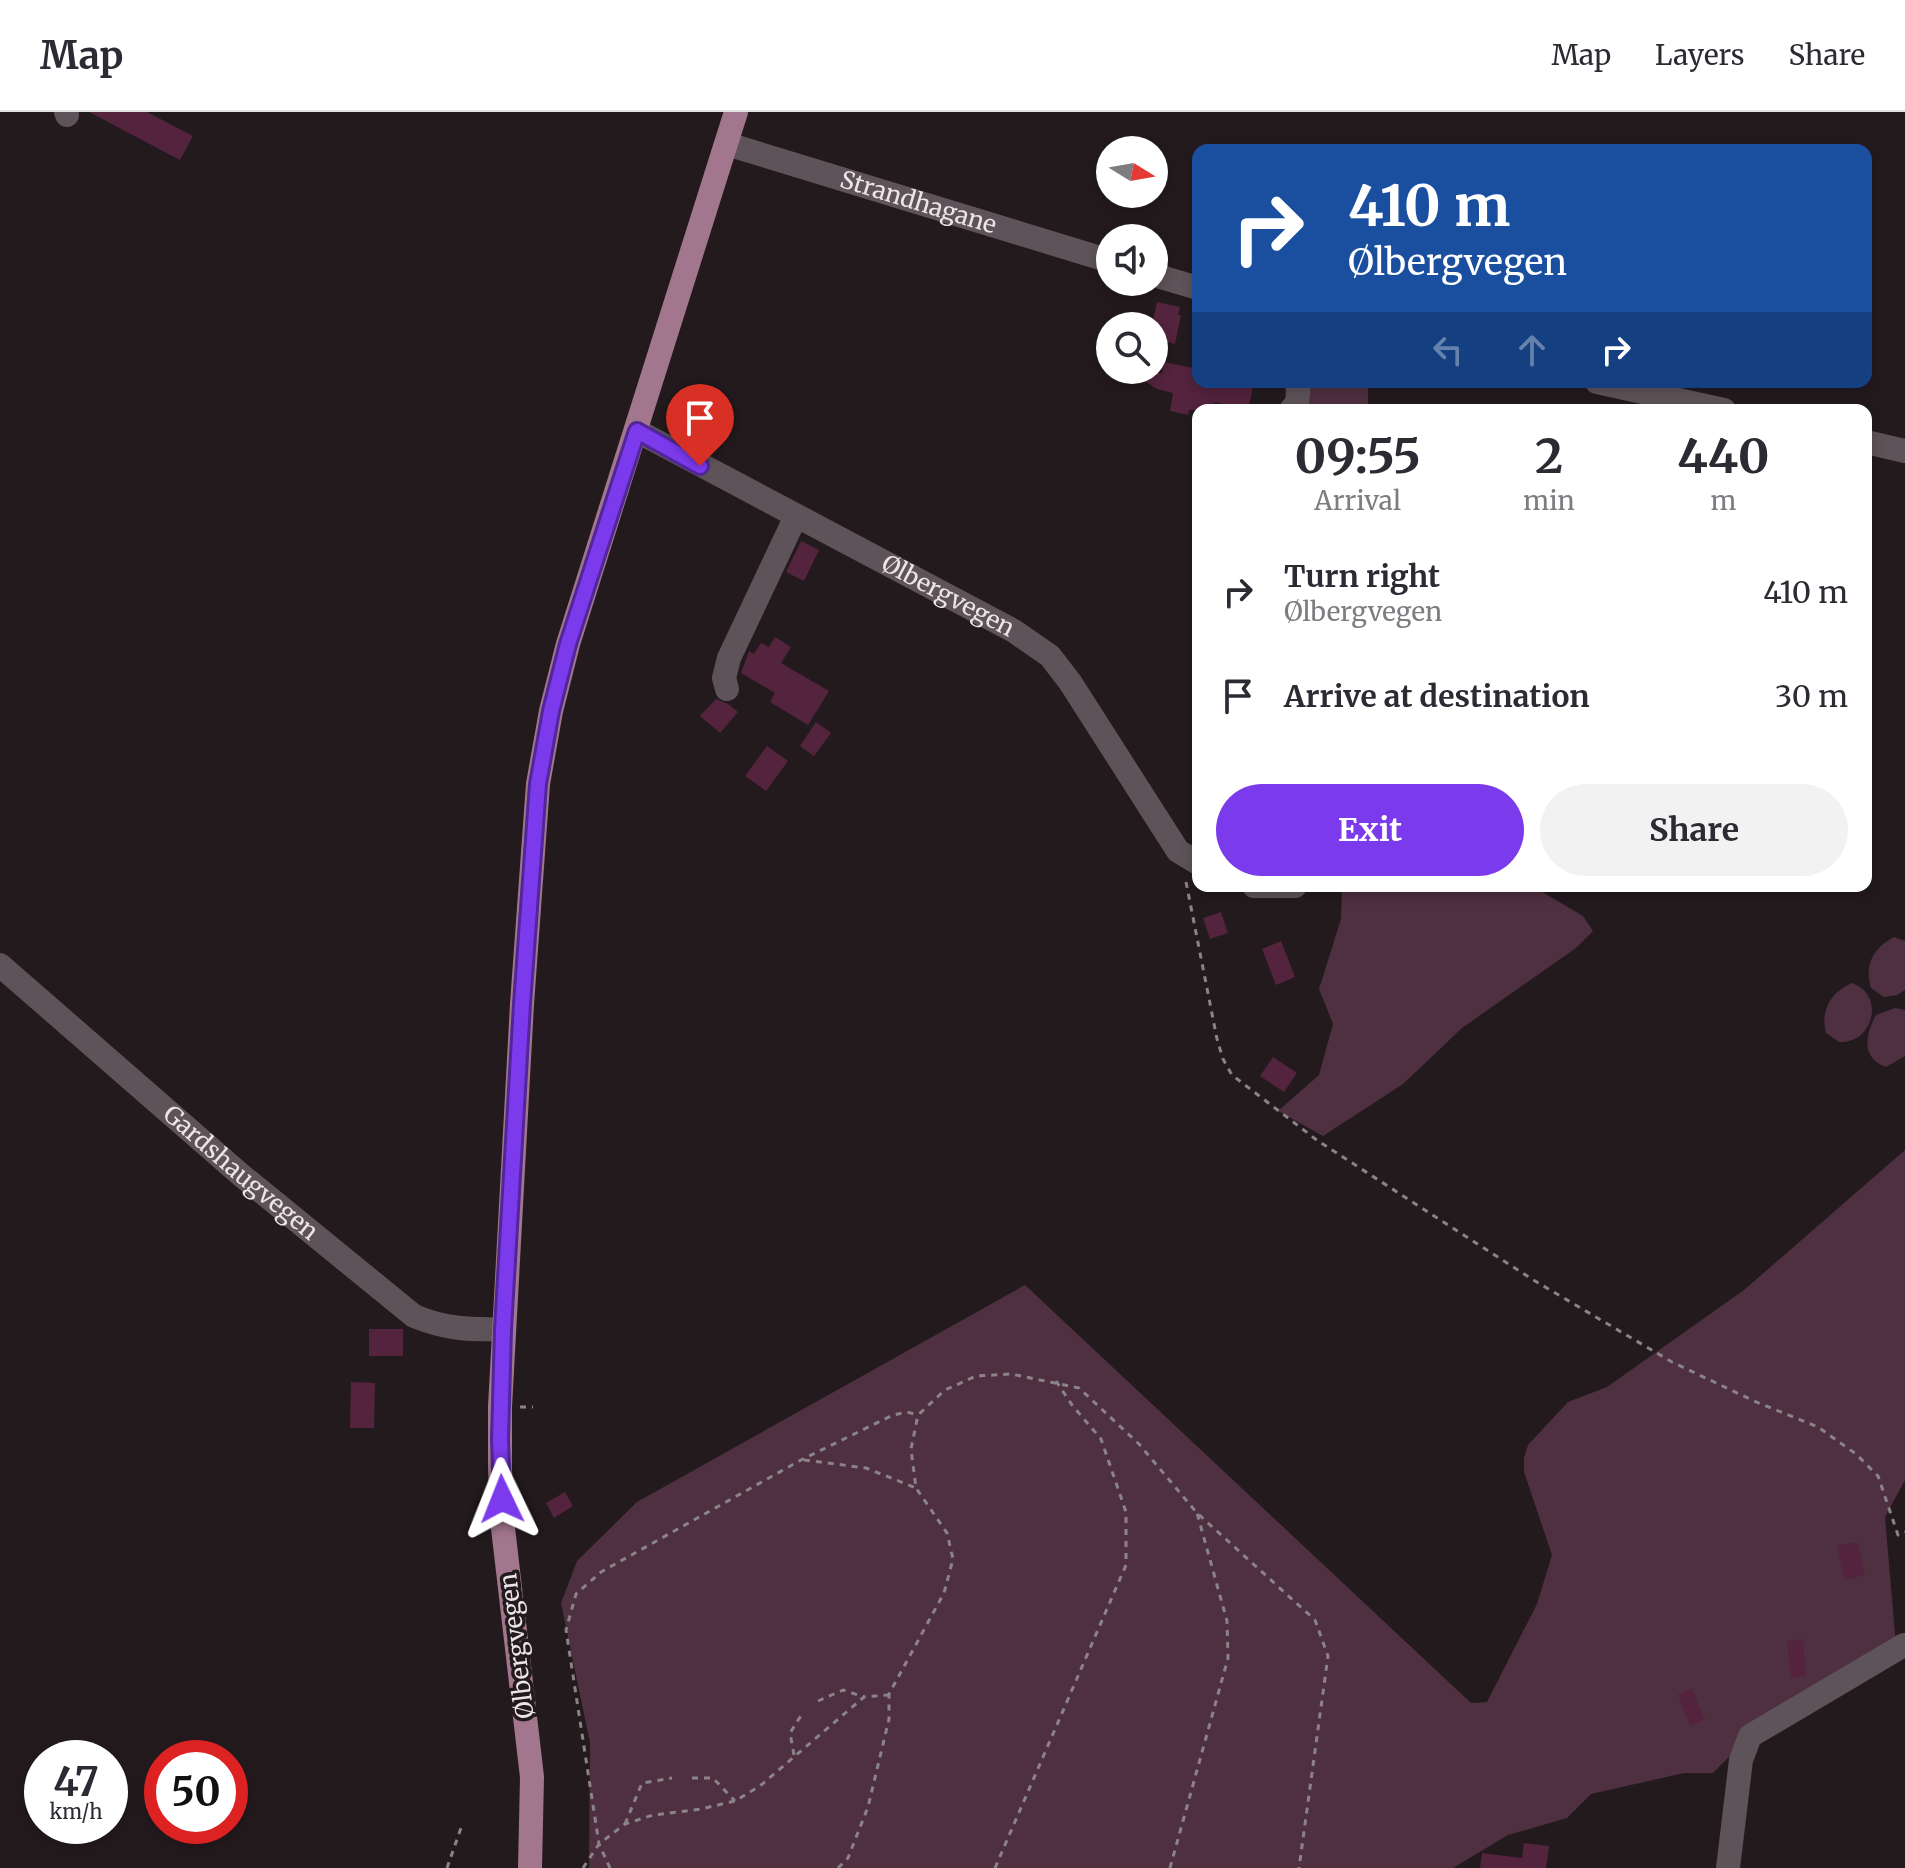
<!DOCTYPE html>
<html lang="en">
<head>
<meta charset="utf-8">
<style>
  body { margin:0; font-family:Merriweather,serif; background:#f2f2f3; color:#2b2b33; height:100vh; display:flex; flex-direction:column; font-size:30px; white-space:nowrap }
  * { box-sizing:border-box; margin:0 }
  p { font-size:26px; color:#7c7c81 }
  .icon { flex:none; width:44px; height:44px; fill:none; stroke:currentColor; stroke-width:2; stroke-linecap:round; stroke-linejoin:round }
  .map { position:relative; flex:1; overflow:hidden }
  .details { position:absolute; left:1192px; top:292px; width:680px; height:488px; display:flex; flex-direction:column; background:#fff; border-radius:16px; box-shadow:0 4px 12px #0003 }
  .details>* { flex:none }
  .hud { position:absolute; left:1192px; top:32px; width:680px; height:244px; border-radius:16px; box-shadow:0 4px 12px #0003; background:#1a4fa0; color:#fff; overflow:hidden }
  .needle { width:52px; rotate:101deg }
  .tools { position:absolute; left:1096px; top:24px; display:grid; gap:16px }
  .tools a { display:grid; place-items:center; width:72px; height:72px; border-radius:50%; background:#fff; box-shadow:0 4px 12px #0003; font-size:40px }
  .speed { position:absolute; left:24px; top:1628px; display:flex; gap:16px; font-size:40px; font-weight:700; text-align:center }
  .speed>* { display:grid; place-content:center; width:104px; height:104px; border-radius:50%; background:#fff; box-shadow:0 4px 12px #0003; line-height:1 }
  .speed small { font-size:20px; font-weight:400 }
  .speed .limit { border:12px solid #d22; background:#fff; color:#111 }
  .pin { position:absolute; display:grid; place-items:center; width:68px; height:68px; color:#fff; margin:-82px -34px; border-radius:50% 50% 50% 0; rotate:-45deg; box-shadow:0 0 8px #0007 }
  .pin .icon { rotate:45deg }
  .me { position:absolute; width:88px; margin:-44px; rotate:358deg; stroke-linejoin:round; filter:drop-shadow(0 0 6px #0008) }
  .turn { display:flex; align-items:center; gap:28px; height:168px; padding:0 24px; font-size:36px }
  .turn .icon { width:104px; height:104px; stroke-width:2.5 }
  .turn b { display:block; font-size:56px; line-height:68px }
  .lanes { display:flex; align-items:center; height:76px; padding:0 24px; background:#0003; justify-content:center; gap:40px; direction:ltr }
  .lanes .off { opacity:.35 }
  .eta { display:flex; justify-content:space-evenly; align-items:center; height:136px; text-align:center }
  .eta b { font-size:48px; font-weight:700; line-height:56px }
  .action { display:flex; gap:16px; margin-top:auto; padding:16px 24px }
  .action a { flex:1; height:92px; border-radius:48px; background:#7c3aed; color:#fff; font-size:32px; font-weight:700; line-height:92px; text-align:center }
  .action a+a { background:#f2f2f3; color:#2b2b33 }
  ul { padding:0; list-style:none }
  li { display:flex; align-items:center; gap:24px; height:104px; padding:0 24px }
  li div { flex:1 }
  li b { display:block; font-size:30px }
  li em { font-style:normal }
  header { display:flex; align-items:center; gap:48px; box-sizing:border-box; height:112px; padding:0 40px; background:#fff; border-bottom:2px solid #e1e1e2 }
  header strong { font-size:38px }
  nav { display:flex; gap:44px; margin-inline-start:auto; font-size:28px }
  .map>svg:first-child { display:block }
  .green { fill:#4f3040 }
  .building { fill:#54233e }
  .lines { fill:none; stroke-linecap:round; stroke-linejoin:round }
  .path { stroke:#8b8387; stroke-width:3; stroke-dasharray:6 6; stroke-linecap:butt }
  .minor { stroke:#5e5358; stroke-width:24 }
  .major { stroke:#a2768c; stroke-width:24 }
  .route-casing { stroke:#51269a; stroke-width:20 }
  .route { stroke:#7c3aed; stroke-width:14 }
  .labels { text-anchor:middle; stroke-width:7; stroke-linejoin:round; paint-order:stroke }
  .street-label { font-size:24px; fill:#ece5e8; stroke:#231a1e }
</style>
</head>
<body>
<header>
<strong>Map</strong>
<nav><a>Map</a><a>Layers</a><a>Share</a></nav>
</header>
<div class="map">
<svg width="1905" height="1756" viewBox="0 0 1905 1756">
  <rect width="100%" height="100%" fill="#231a1e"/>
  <g class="green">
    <polygon points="1284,270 1368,270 1368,298 1288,298"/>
    <polygon points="1342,774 1532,774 1583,804 1593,819 1576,836 1462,916 1403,972 1323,1024 1278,999 1319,963 1333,912 1319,877 1341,807"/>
    <path d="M1894 825 1905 829V878L1897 883 1884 885 1871 876C1864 853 1873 836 1894 825Z"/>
    <path d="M1852 871C1886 883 1873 932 1839 930L1826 921C1820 898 1831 880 1852 871Z"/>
    <path d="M1895 896 1905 898V944L1886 955C1861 946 1865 923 1876 903Z"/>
    <polygon points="1905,1038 1905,1368 1885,1405 1897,1545 1774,1599 1713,1661 1684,1661 1591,1682 1567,1706 1508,1723 1453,1756 589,1756 590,1631 561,1491 577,1449 637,1390 1025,1173 1471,1591 1487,1590 1537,1492 1552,1443 1524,1360 1524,1346 1528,1333 1568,1290 1607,1275 1744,1178"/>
  </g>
  <g class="building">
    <polygon points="89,0 147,0 193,24 180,48"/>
    <polygon points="1157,190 1180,195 1178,203 1181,203 1175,232 1156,227 1158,214 1152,214"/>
    <polygon points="1164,250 1198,257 1198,270 1254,270 1248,298 1215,290 1213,298 1189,298 1188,303 1170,299 1173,281 1157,277 1136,263 1162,261"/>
    <polygon points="801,429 819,438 804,469 786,460"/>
    <polygon points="775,525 791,535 781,551 829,579 808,613 770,590 775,581 741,561 749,539 754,542 761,531 769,535"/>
    <polygon points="716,587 728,592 738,600 720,621 700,604"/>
    <polygon points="816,610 831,621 814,644 800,634"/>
    <polygon points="767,634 788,649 766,679 745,664"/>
    <polygon points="1221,800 1228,821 1210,827 1203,806"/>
    <polygon points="1281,829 1295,865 1276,873 1262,837"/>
    <polygon points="1273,945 1297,961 1284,980 1260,964"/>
    <rect x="369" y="1217" width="34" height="27"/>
    <polygon points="351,1270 375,1271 374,1316 350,1316"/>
    <polygon points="565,1380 573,1394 554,1406 546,1391"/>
    <polygon points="1857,1430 1865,1463 1845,1468 1837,1434"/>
    <polygon points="1803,1527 1806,1564 1791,1566 1787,1529"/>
    <polygon points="1692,1577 1705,1608 1690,1614 1678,1582"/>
    <polygon points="1524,1731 1549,1734 1546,1756 1480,1756 1482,1741 1522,1746"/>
  </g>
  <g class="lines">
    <g class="path">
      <polyline points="1186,770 1217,927 1223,947 1232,963 1318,1029 1535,1169 1672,1250 1754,1289 1818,1315 1856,1342 1878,1364 1898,1423 1905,1420"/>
      <polyline points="520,1295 533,1295"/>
      <polyline points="804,1348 866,1356 916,1376"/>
      <polyline points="818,1589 843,1578 864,1585"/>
      <polyline points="794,1643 790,1621 802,1602"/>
      <polyline points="692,1666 713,1666 735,1689"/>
      <polyline points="625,1712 642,1671 672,1666"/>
      <polyline points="447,1756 461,1716"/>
      <polyline points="583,1756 599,1732 625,1712 653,1703 701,1697 735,1689 760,1674 864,1585 888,1583"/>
      <polyline points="610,1756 599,1732 566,1518 576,1482 601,1460 801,1348 893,1303 907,1300 918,1303"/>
      <polyline points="838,1756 848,1746 868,1695 889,1607 889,1582 944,1481 953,1447 947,1421 916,1376 911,1337 918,1303 945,1278 976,1264 1011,1262 1079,1276 1139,1332 1197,1401 1315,1508 1328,1544 1299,1756"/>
      <polyline points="995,1756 1126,1453 1126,1400 1101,1327 1072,1293 1056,1269"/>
      <polyline points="1170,1756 1228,1546 1227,1509 1197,1401"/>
    </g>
    <g class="minor">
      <polyline points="66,0 67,3"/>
      <path id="s1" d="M727 32 1110 149"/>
      <polyline points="1154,163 1198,176"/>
      <polyline points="1597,270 1724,298"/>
      <polyline points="1291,298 1297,291 1299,270"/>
      <path id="s2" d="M637 319 1014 519 1050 544 1070 570 1178 739 1198 751"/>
      <polyline points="1866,330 1905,339"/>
      <polyline points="727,577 724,566 729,546 796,404"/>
      <polyline points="1254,774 1295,774"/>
      <path id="s3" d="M0 853 241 1063 414 1204C445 1217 470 1218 503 1217"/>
      <polyline points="1728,1756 1741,1648 1750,1624 1904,1533"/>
    </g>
    <polyline class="major" points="530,1756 532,1665 503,1416 500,1359 500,1295 522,892 538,672 551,599 568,532 736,0"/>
  </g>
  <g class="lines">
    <defs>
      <polyline id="route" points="502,1387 500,1327 503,1217 522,892 538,672 551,599 568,532 637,319 700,354"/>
    </defs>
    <use href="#route" class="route-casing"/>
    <use href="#route" class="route"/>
  </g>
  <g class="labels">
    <g class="street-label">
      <text dy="8" stroke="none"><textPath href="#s1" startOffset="200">Strandhagane</textPath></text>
      <text dy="8" stroke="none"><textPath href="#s2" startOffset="352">Ølbergvegen</textPath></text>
      <text dy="8" stroke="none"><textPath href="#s3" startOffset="318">Gardshaugvegen</textPath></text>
      <text transform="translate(517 1534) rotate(-97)" y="8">Ølbergvegen</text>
    </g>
  </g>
</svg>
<div class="tools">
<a><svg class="needle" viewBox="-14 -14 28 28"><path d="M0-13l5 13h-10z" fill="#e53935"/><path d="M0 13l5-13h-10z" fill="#7c7c81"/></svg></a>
<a><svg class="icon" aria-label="sound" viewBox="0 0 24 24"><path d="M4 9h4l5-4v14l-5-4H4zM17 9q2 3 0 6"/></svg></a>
<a><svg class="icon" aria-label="search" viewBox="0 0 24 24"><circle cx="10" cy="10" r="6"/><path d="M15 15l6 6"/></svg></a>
</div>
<div class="speed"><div>47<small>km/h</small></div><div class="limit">50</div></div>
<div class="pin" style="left:700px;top:354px;background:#d93025"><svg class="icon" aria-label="arrive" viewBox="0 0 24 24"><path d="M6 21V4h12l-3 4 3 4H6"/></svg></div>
<svg class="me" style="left:502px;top:1387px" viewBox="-20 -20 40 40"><path d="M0-17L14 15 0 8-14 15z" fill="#7c3aed" stroke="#fff" stroke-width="4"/></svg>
<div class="hud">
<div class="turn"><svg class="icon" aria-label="right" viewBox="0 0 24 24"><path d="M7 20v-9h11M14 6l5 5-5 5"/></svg><div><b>410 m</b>Ølbergvegen</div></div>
<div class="lanes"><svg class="icon off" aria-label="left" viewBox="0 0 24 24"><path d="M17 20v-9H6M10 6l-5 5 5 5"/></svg><svg class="icon off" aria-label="ahead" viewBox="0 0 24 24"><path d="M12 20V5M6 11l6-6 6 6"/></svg><svg class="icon" aria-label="right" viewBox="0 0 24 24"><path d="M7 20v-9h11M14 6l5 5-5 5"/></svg></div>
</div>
<section class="details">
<div class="eta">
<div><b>09:55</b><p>Arrival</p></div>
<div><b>2</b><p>min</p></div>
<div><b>440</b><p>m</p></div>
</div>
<ul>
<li><svg class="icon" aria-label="right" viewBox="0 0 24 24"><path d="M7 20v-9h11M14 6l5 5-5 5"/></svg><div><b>Turn right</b><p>Ølbergvegen</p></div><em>410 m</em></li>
<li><svg class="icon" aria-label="arrive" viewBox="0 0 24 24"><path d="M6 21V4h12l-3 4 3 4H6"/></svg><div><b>Arrive at destination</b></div><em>30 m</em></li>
</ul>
<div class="action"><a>Exit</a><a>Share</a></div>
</section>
</div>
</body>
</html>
